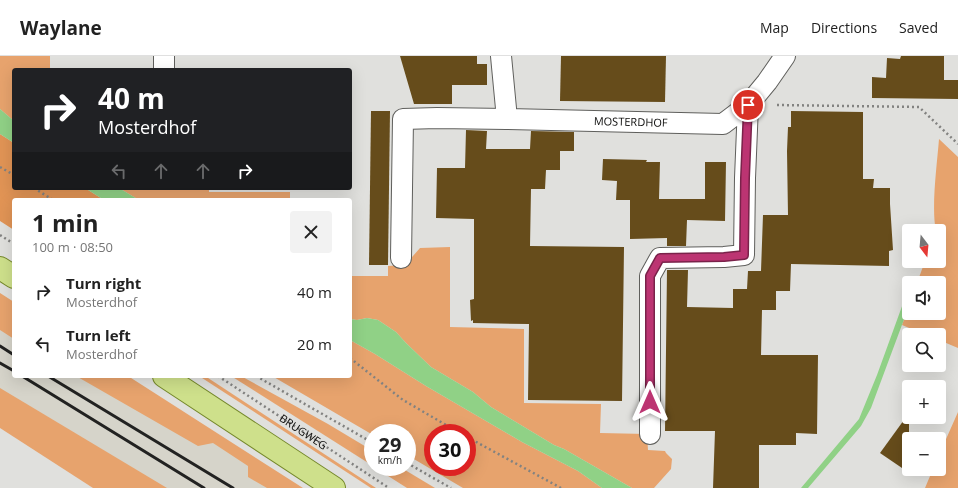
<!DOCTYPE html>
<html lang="en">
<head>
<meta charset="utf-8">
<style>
  body { margin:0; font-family:"Open Sans",sans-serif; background:#f2f2f2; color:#222; height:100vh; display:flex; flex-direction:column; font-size:15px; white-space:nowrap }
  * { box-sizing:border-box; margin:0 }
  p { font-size:13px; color:#767676 }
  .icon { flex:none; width:22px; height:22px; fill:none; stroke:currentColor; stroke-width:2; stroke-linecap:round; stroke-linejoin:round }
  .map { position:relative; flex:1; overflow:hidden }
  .drawer { position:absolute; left:12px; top:142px; width:340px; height:180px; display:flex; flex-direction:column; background:#fff; border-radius:4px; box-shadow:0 4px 16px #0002 }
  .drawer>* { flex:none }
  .guide { position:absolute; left:12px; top:12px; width:340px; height:122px; border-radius:4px; box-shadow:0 4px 16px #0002; background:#202124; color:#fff; overflow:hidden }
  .needle { width:26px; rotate:164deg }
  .buttons { position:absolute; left:902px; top:168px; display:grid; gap:8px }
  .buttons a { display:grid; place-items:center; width:44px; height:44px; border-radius:4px; background:#fff; box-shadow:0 4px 16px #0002; font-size:20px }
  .speed { position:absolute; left:364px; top:368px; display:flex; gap:8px; font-size:20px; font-weight:700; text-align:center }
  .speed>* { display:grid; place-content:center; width:52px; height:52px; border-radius:50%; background:#fff; box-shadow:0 4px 16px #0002; line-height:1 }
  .speed small { font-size:10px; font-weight:400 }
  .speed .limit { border:6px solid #d22; background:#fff; color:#111 }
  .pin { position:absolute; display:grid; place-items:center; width:34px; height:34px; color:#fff; margin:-17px; border:2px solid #fff; border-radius:50%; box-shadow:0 1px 4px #0007 }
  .me { position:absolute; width:44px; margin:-22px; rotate:0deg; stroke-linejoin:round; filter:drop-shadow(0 0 3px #0008) }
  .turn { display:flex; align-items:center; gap:14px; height:84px; padding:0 20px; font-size:18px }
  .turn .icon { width:52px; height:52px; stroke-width:2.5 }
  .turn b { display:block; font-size:28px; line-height:34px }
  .lanes { display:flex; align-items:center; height:38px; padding:0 20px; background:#0003; justify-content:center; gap:20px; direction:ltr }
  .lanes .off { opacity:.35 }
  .round { display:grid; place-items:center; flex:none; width:42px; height:42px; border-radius:4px; background:#f2f2f2 }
  .head { display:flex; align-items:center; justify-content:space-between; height:68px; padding:0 20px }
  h1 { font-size:24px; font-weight:700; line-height:30px }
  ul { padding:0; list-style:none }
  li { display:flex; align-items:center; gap:12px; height:52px; padding:0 20px }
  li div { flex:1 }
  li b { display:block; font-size:15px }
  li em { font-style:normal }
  header { display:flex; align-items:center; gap:24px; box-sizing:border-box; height:56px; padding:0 20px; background:#fff; border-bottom:1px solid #e0e0e0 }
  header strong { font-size:19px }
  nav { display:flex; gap:22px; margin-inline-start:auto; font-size:14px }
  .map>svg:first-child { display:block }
  .built { fill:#d6d4ca }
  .green { fill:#e7a36d; fill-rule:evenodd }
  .forest { fill:#e19455 }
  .water { fill:#90d186 }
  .building { fill:#664c1b }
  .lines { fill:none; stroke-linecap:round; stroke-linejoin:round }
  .street-casing { stroke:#5f5f5c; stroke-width:22 }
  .primary-casing { stroke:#75882b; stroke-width:24 }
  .path { stroke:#828280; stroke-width:2.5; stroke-dasharray:2 3; stroke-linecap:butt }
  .street { stroke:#fff; stroke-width:20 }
  .primary { stroke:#cee08b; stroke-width:22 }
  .rail { stroke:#222221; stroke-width:3 }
  .route-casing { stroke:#7a224a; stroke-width:10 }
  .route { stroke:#bc3472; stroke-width:7 }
  .labels { text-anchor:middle; stroke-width:4; stroke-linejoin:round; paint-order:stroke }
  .street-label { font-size:11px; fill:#0b0b0a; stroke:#eeedea }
</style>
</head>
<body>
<header>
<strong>Waylane</strong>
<nav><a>Map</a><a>Directions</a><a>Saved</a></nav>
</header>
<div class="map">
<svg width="958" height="432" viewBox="0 0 958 432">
  <rect width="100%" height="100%" fill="#e0e0dd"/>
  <polygon class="built" points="0,239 14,248 14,320 125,320 298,432 148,432 0,341"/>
  <g class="green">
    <polygon points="0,0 50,0 50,14 14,14 14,65 0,53"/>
    <path d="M939 83 958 101V292L939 284V279H926L902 269 909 250V257H939V227H917L925 205H939V175H936C931 152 937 109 939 83Z"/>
    <polygon points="119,132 209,132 209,136 290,136 290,144 139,144"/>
    <polygon points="450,191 450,271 524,273 524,347 601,348 600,377 647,378 648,394 665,395 666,397 672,403 671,413 654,432 632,432 564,393 554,389 491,351 473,336 431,311 406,287 396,276 378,264 367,262 357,264 350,263 350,220 388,220 388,210 405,209 420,192"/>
    <polygon points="0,237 14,246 14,283 0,274"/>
    <path d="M350 284 375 298 426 330 522 386 578 415 602 432H463L407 399V377H373V379L272 320H350ZM433 377H467V411H433Z"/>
    <polygon points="76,320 128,320 303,432 267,432 248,421 248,410 213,387 198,390"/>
    <polygon points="199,320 205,320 376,432 371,432"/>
    <polygon points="231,320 241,320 328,368 373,395 373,410"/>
    <polygon points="0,332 167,432 93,432 0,372"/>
    <polygon points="958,356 958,432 925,432 933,413 939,413 939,399"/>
    <polygon points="374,411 400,411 435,432 407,432"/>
  </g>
  <polygon class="forest" points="0,78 14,87 14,132 85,132 104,144 14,144 14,174 0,165"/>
  <g class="water">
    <polygon points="0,53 14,65 14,87 0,78"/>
    <polygon points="85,132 119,132 139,144 104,144"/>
    <polygon points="909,231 909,250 871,352 861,370 808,432 801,432 859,363 877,319"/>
    <polygon points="367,262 378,264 396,276 406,287 431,311 473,336 491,351 554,389 564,393 632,432 602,432 578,415 522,386 426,330 375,298 350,284 350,263 357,264"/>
  </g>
  <g class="building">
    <polygon points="400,0 477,0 477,8 487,8 487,29 452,29 452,48 414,48"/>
    <polygon points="561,0 666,0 665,46 560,45"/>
    <polygon points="901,0 944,0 944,24 958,24 958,43 872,42 872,21 886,22 887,2 900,3"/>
    <polygon points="371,55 390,55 388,209 369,209"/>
    <polygon points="791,55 863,56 863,123 874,123 873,132 890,132 890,148 893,194 889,195 889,210 791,208 790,235 776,235 776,254 762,254 761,299 818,299 817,378 796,377 796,389 759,389 759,432 713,432 715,375 665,375 667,214 688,214 687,251 733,252 733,233 747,233 748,215 761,215 763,159 788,159 787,95 788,71 791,71"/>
    <polygon points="466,74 487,75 486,93 530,93 531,75 574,76 574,95 560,95 560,114 546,114 545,133 531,133 530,190 624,191 622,345 528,344 529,268 473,267 473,264 471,265 470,244 474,243 474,163 436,162 437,112 465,112"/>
    <polygon points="603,103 647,104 646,106 660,106 659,143 705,143 705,106 726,106 725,165 687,164 686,190 667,190 667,182 630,183 630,144 616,144 617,125 602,124"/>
    <polygon points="909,357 909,402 902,412 880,397"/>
  </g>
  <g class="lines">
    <defs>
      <g id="street">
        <polyline points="164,0 164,14"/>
        <path id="s2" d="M501 0 507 63 723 68 748 49 745 122 744 199 724 201 660 202 650 220V378"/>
        <polyline points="748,49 767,26 785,0"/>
        <polyline points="401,202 403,63 437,62 507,63"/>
      </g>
      <g id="primary">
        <polyline points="0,212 14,221"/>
        <polyline points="164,320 334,432"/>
      </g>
    </defs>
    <use href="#street" class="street-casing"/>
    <use href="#primary" class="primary-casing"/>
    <g class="path">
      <polyline points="777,49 919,51 958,88"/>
      <polyline points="0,111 14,119"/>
      <polyline points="34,132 53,144"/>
      <polyline points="0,179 14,188"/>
      <polyline points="350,302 403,344 460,377"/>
      <path id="s1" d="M218 320 389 432"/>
      <polyline points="256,320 373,387"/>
      <polyline points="467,381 561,432"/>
      <polyline points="407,407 451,432"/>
    </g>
    <use href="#street" class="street"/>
    <use href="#primary" class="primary"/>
    <g class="rail">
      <polyline points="0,290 14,299"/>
      <polyline points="0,307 14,315"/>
      <polyline points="22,320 204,432"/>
      <polyline points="48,320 233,432"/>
    </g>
  </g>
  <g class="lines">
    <defs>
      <polyline id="route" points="650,346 650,220 660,202 724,201 744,199 745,122 748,49"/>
    </defs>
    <use href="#route" class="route-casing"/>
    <use href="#route" class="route"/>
  </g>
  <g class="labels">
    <g class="street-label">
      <text dy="4" stroke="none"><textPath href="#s2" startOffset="187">MOSTERDHOF</textPath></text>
      <text dy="4" stroke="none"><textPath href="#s1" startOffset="102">BRUGWEG</textPath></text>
    </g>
  </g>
</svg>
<div class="buttons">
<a><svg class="needle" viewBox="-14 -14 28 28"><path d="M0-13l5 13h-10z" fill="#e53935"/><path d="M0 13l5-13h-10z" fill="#767676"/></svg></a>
<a><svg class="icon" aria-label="sound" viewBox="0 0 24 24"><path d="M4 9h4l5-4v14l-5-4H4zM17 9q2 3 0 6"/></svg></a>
<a><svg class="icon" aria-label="search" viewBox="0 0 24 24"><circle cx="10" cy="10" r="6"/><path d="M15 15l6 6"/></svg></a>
<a>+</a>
<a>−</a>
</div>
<div class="speed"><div>29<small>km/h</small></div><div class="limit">30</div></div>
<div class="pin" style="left:748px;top:49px;background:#d93025"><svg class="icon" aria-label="arrive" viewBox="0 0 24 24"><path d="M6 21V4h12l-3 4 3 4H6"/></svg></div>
<svg class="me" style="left:650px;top:346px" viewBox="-20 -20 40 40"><path d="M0-17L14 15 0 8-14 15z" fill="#bc3472" stroke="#fff" stroke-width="4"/></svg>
<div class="guide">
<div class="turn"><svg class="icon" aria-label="right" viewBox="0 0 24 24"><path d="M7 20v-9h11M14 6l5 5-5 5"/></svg><div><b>40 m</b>Mosterdhof</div></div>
<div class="lanes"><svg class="icon off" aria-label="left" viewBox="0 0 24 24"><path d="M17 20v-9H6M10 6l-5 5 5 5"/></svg><svg class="icon off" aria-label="ahead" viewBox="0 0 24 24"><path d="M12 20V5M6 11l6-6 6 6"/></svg><svg class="icon off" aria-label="ahead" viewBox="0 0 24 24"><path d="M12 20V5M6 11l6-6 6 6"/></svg><svg class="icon" aria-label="right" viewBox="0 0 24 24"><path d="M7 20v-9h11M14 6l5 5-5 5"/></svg></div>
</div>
<section class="drawer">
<div class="head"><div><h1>1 min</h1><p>100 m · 08:50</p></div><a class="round"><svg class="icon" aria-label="close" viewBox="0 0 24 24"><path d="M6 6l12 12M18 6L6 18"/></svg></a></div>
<ul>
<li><svg class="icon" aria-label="right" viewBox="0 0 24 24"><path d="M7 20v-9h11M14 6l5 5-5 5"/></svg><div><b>Turn right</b><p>Mosterdhof</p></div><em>40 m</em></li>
<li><svg class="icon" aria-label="left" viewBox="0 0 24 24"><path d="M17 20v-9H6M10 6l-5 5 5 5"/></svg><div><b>Turn left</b><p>Mosterdhof</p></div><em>20 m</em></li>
</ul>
</section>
</div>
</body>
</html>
